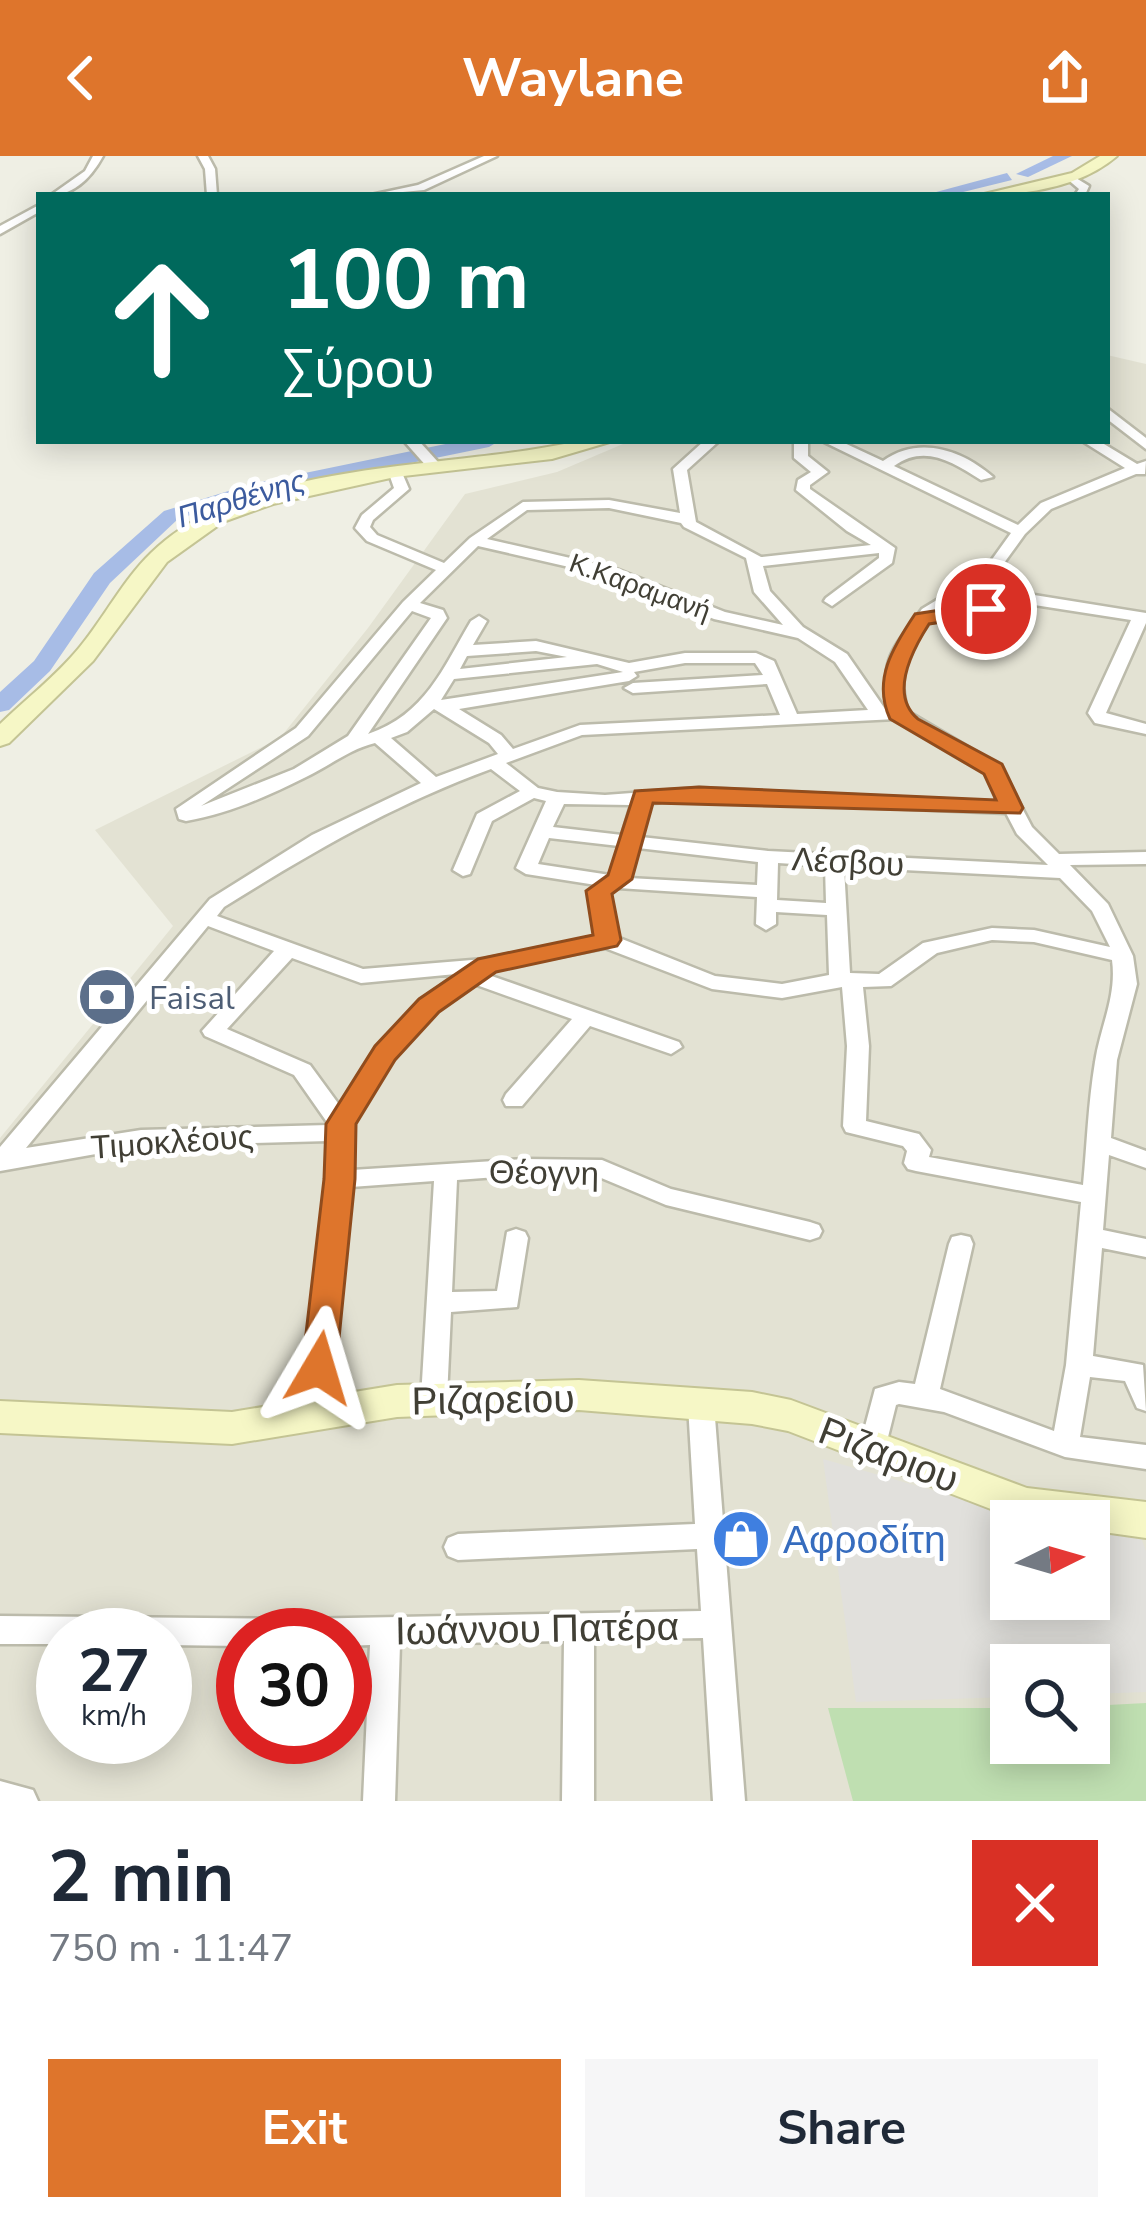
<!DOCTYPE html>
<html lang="en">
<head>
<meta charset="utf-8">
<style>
  body { margin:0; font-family:"Nunito Sans",sans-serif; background:#f6f6f7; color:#1f2937; height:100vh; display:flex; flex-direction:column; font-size:45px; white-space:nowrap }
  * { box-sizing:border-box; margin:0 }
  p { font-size:39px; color:#747a83 }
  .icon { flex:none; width:66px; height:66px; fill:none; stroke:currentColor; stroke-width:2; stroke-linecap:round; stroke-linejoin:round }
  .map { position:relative; height:1645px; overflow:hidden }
  .side { display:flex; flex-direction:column; background:#fff; flex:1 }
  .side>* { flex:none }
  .top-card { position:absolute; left:36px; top:36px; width:1074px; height:252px; border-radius:0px; box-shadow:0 6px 30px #0003; background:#00695c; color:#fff; overflow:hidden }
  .needle { width:78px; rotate:85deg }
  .controls { position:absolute; left:990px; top:1344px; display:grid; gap:24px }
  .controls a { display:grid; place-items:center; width:120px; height:120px; border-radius:0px; background:#fff; box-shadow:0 6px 30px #0003; font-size:60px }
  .speed { position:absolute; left:36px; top:1452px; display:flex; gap:24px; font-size:60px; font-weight:700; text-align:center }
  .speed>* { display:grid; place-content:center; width:156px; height:156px; border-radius:50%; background:#fff; box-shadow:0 6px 30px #0003; line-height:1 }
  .speed small { font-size:30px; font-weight:400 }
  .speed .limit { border:18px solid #d22; background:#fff; color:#111 }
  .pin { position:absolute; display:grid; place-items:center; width:102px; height:102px; color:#fff; margin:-51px; border:6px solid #fff; border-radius:50%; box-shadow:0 3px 12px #0007 }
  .me { position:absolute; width:132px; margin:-66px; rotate:7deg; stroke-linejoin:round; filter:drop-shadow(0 0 9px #0008) }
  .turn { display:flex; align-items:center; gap:42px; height:252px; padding:0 48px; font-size:54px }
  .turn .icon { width:156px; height:156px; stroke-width:2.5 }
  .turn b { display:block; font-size:84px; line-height:102px }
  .round { display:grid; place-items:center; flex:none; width:126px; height:126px; border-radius:0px; background:#f6f6f7 }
  .head { display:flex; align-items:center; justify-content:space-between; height:204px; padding:0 48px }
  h1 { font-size:72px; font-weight:700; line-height:90px }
  .button { display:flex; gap:24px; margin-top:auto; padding:24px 48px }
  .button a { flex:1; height:138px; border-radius:0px; background:#de752c; color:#fff; font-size:48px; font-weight:700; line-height:138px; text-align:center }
  .button a+a { background:#f6f6f7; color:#1f2937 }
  header { display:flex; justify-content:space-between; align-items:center; height:156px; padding:0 48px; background:#de752c; color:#fff; font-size:54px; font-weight:700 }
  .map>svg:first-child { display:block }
  .residential { fill:#e3e2d3; fill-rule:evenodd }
  .green { fill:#bfdfb1 }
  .parking { fill:#e1e0dc }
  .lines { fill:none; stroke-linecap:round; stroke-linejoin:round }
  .river { fill:#a7bce6; fill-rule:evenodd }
  .street-casing { stroke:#bcbbab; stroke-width:5 }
  .secondary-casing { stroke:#c4c494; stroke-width:4 }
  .street { fill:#fff; fill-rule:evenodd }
  .secondary { fill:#f6f7c6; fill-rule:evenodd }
  .route { fill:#de752c; stroke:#904c1d; stroke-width:3 }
  .labels { text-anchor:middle; stroke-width:10; stroke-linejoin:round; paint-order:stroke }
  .far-street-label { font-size:27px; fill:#413f35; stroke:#fff }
  .far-water-label { font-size:30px; font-style:italic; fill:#3c5b9e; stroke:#fff }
  .street-label { font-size:33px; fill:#413f35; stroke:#fff }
  .service-label { font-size:33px; fill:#4e5e75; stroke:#fff; text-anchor:start }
  .near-street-label { font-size:39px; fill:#413f35; stroke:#fff }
  .near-shop-label { font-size:39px; fill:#366cbe; stroke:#fff; text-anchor:start }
</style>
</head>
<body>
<header><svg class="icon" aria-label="back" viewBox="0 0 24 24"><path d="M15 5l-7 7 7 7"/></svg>Waylane<svg class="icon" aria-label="share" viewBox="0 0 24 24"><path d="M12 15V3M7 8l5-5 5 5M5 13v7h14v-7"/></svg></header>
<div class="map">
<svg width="1146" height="1645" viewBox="0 0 1146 1645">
  <rect width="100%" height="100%" fill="#efefe4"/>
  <path class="residential" d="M1107 199 1146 208V1645H0V982L173 770 95 674 280 582 368 472 465 338 557 316 630 285H1107ZM1011 1365H1089V1443H1011ZM63 1479H165V1581H63ZM243 1479H345V1581H243ZM1011 1509H1089V1587H1011Z"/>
  <polygon class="green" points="1146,1547 1146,1645 853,1645 828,1552 1011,1552 1011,1587 1089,1587 1089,1550"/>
  <polygon class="parking" points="823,1303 1005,1355 1061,1365 1011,1365 1011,1443 1089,1443 1089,1370 1140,1379 1146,1395 1146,1536 1089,1538 1089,1509 1011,1509 1011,1541 856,1546"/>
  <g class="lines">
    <g class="river">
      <polygon points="1053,0 1072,0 1028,21 1016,18"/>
      <polygon points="1007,17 1012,24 951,39 925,39"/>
      <polygon points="460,285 499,285 489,291 255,339 178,363 110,427 50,515 9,554 0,556 0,536 34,505 94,417 164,355 251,328"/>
    </g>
    <defs>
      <g id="street">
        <path d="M93 0H103C92 20 75 39 51 39L85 15Z"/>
        <polygon points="198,0 208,0 215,13 217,39 207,39 205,13"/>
        <polygon points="484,0 497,0 424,34 371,39 418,29"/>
        <polygon points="1071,19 1089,30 1085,39 1075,39 1079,33 1066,22"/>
        <polygon points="39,49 39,56 0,78 0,70"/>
        <polygon points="1107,252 1146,282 1146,293 1107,263"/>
        <polygon points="404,285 419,285 438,306 438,312 428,312"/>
        <path d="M704 285H719L687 314 696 366 761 401 871 389 847 375 796 334 798 324 811 316 794 302V285H808V300L828 316 810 329V333L895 392 892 407 832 450 824 445 826 442 879 402V397L763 410 770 435 803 471 847 498 885 553H889C879 502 894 492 922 453L983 416 1011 377 822 285H840L883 305C919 279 962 294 993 321L981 324C952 306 925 288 894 310L1018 369 1041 347 1125 312 1082 285H1099L1137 308 1146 305 1145 318H1136L1051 353 1025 378 993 422 941 455 1028 438 1146 457V467L1106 557 1146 568V578L1095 567 1088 557 1131 464 1028 448 929 467C903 504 898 510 907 555L1000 610 1032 671 1059 698 1146 696V708L1070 709 1108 748 1133 800 1137 828 1117 904 1111 982 1146 995V1012L1109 999 1103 1074 1146 1083V1101L1102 1092 1093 1200 1143 1209 1146 1255 1137 1252 1125 1225 1090 1221 1080 1281 1146 1289V1313L1065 1301 944 1256 899 1248 896 1249 883 1301 873 1304 863 1301 859 1293 875 1233 899 1226 915 1228 949 1088 952 1081 961 1079 970 1081 973 1088 940 1233 1054 1275 1066 1209 1081 1046 916 1015 908 1013 904 1007 907 995 903 990 846 976 843 970 847 890 842 831 782 842 712 833 605 792 493 814 486 818 679 886 682 891 671 898 590 870 522 950H506L503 944 506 938 572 863 471 827 437 855 393 902 352 968V1014L525 1003 602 1004 671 1033 810 1066 819 1069 822 1075 819 1081 810 1084 666 1049 599 1021 525 1019 457 1024 452 1136 497 1135 507 1076 516 1073 525 1076 528 1082 517 1151 451 1156 447 1242 443 1250 434 1253 425 1250 421 1242 434 1025 351 1031 326 1259 323 1267 313 1270 303 1267 300 1259 328 1023 329 985 141 990 0 1015V991L210 743 312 679 421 627 375 587C350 593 329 610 306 621 268 640 228 658 186 665L179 663 176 653 296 572 403 446 436 414 367 385 355 372 362 359 394 332 388 315 390 312H400L409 333 373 364 370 371 377 379 444 407 470 382 523 346 609 344 680 357 673 313ZM609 352 681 367 684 371 746 402 754 436 783 469 725 456 614 412 487 383 527 354ZM478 390 604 419 714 463 798 482 835 506 868 554 797 558 774 505 756 497H685L629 507 536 485 473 489 487 465 479 460 471 465C443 512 425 559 368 578L447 462 443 454 420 447ZM412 455 431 462 348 580 294 613 201 650 308 580ZM536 495 567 501 460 513 467 500ZM685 507H755L763 519 633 527 624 532 633 537 767 528 780 559 580 569 513 593 501 579 459 553 629 525 637 520 634 516ZM597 508 623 516 441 544 454 523ZM434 553 489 587 498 598 436 621 391 582 407 576ZM896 563 986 617 1001 646 699 632 605 639 557 636 538 632 506 607 582 579ZM491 613 520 635 477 658 453 714 463 720 470 718 492 665 534 642 546 645 516 712 526 718 596 729 589 735 596 781 484 803 363 813 217 760 224 751C312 696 393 649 491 613ZM699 644 1006 657 1017 678 1048 709 768 695 641 681 651 647ZM564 648 631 649 622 679 553 671ZM549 682 619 690 610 719 538 708ZM638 692 758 706 757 729 629 722ZM778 707 825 710 826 747 777 744ZM844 711 1060 722 1092 755 1110 791 1034 774 992 772 923 787 879 818 850 817ZM618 732 757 741 756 768 766 774 776 768V756L827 759 829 819 782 828 715 820 617 781 609 737ZM208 770 274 795 202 875 205 880 294 919 329 969 141 974 26 992ZM992 784 1034 786 1112 804C1117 841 1100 871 1095 906 1088 948 1087 988 1083 1029L929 1001 931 994 919 978 866 965 869 890 863 831 891 830 937 797ZM292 802 361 827 456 818 421 845 377 892 340 950 310 909 227 873Z"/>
        <polygon points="701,1238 710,1241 714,1249 745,1645 713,1645 703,1482 594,1484 594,1645 562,1645 564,1485 400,1488 395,1645 363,1645 370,1489 345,1490 345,1479 243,1479 243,1490 165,1489 165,1479 63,1479 63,1488 0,1488 0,1460 299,1463 701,1455 697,1393 458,1404 448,1400 444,1391 448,1382 458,1378 695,1368 688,1249 692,1241"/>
        <polygon points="0,1625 33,1634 38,1645 0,1645"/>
      </g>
      <g id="secondary">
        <path d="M1100 0H1117C1081 31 1026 39 980 39L1072 17Z"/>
        <path d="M578 285H613L552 303 395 321 273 348 223 366 167 406 93 505 9 587 0 590V568C26 543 56 520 79 492 104 462 123 424 151 397 247 302 453 314 578 285Z"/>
        <polygon points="579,1224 752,1236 791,1244 1027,1332 1146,1346 1146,1382 1089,1374 1089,1365 1022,1365 788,1275 752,1268 579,1254 397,1261 232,1288 0,1277 0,1245 232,1256 397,1229"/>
      </g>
    </defs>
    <use href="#street" class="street-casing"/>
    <use href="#secondary" class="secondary-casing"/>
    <use href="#street" class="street"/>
    <use href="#secondary" class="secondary"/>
  </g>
  <path class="route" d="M986 447 997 453 994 458 929 468C913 493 888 538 918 563L1002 608 1023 652 1020 657 653 647 632 723 612 738 621 784 617 790 496 816 439 856 395 904 356 968 355 1023 336 1212 331 1221 319 1225 307 1221 302 1212 324 1023 326 968 375 890 419 843 478 803 593 779 586 735 608 719 635 635 699 631 996 644 984 618 890 563C872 524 893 491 915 458Z"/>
  <defs>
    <symbol id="bank-disc" viewBox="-11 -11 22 22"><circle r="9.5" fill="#5c6f8a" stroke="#fff"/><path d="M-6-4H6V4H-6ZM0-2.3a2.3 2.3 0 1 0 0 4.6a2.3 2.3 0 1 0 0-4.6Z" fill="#fff"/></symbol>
    <symbol id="shop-disc" viewBox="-11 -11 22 22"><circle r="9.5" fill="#3f7fe0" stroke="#fff"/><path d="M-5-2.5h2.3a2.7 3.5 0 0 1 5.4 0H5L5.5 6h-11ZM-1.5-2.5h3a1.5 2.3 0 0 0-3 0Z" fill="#fff"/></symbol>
  </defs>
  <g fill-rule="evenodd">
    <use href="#bank-disc" x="74" y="808" width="66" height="66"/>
    <use href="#shop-disc" x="708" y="1350" width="66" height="66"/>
  </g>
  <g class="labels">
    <g class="far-street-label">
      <text transform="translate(640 431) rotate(20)" y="9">Κ.Καραμανή</text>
    </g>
    <g class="far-water-label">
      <text transform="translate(241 343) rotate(-17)" y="10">Παρθένης</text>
    </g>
    <g class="street-label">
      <text transform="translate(848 705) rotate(3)" y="12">Λέσβου</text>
      <text transform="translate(172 985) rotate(-4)" y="12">Τιμοκλέους</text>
      <text transform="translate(544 1016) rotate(1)" y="12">Θέογνη</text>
    </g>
    <g class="service-label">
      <text x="149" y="853">Faisal</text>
    </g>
    <g class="near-street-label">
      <text transform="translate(493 1243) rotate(-1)" y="14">Ριζαρείου</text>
      <text transform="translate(889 1298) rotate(21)" y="14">Ριζαριου</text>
      <text transform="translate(537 1472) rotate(-1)" y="14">Ιωάννου Πατέρα</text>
    </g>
    <g class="near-shop-label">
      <text x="783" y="1397">Αφροδίτη</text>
    </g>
  </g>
</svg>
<div class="controls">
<a><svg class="needle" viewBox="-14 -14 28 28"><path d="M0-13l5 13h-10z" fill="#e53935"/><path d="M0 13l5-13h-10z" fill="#747a83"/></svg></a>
<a><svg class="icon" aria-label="search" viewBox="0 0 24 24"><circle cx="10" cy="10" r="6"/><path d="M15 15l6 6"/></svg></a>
</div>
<div class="speed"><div>27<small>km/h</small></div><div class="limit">30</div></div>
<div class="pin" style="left:986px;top:453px;background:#d93025"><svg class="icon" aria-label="arrive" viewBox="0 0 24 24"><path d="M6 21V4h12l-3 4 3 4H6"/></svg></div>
<svg class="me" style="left:319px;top:1212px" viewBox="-20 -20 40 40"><path d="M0-17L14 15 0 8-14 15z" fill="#de752c" stroke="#fff" stroke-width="4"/></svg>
<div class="top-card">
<div class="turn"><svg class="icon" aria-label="ahead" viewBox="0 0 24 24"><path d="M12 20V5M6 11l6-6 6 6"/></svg><div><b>100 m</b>Σύρου</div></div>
</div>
</div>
<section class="side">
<div class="head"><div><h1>2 min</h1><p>750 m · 11:47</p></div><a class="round" style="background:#d93025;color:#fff"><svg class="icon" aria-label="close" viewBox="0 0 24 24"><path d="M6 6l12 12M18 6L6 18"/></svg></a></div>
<div class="button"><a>Exit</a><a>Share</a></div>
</section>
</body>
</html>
